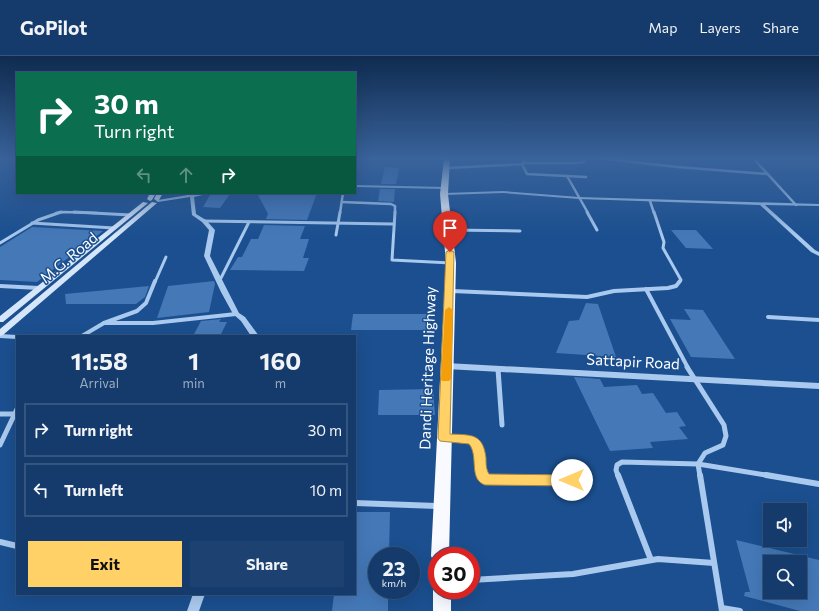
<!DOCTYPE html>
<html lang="en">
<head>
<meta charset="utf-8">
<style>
  body { margin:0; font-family:Commissioner,sans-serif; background:#1d4271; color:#f1f3f6; height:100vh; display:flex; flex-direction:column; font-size:15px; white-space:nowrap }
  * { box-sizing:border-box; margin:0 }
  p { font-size:13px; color:#9dadc1 }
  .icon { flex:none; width:22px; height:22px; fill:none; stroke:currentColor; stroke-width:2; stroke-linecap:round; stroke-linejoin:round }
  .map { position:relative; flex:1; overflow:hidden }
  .side { position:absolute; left:16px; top:279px; width:340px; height:260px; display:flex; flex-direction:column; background:#143b6b; border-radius:0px; box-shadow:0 4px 16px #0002,0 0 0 1px #33557e }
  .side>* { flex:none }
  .banner { position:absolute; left:16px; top:16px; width:340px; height:122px; border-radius:0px; box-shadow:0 4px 16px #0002,0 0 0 1px #33557e; background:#0b6e4f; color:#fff; overflow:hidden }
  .tools { position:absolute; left:763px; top:447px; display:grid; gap:8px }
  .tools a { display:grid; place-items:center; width:44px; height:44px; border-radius:0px; background:#143b6b; box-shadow:0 4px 16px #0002,0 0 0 1px #33557e; font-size:20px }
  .speed { position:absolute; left:368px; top:491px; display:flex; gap:8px; font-size:20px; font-weight:700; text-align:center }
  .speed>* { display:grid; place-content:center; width:52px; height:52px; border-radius:50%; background:#143b6b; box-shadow:0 4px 16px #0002,0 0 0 1px #33557e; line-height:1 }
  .speed small { font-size:10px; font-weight:400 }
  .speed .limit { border:6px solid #d22; background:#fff; color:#111 }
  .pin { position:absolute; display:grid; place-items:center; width:34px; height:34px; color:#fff; margin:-41px -17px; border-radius:50% 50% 50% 0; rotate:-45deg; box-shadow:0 0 4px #0007 }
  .pin .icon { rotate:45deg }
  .me { position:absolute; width:44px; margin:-22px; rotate:270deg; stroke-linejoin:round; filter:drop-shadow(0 0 3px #0008) }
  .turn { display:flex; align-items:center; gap:14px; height:84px; padding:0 12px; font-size:18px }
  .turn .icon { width:52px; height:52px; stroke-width:2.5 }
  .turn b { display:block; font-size:28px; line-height:34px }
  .lanes { display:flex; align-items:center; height:38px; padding:0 12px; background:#0003; justify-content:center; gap:20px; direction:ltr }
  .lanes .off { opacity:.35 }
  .eta { display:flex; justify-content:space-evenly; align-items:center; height:68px; text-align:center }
  .eta b { font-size:24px; font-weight:700; line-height:28px }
  .action { display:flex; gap:8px; margin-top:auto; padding:8px 12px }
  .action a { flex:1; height:46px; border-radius:0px; background:#ffd166; color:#111; font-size:16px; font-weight:700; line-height:46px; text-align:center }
  .action a+a { background:#1d4271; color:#f1f3f6 }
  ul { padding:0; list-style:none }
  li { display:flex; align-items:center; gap:12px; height:54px; margin:0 8px 6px; padding:0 4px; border:2px solid #33557e; border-radius:0px }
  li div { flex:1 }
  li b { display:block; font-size:15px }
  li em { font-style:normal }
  header { display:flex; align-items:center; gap:24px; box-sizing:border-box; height:56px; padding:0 20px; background:#143b6b; border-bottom:1px solid #33557e }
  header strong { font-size:19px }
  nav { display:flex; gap:22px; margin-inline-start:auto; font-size:14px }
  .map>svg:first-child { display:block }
  .building { fill:#4478b7; fill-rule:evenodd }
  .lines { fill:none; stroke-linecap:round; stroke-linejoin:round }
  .minor-far4 { stroke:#a9c9ee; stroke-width:2.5 }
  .minor-far3 { stroke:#a9c9ee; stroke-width:3 }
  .minor-far2 { stroke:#a9c9ee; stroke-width:4 }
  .minor-far1 { stroke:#a9c9ee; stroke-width:5 }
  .minor { stroke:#a9c9ee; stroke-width:6 }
  .tertiary { fill:#a9c9ee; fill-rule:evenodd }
  .secondary { fill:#d6e6fa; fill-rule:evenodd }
  .trunk { fill:#f8faff; fill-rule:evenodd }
  .route { fill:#ffd166; stroke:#a68842 }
  .slow { fill:#f59e0b }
  .labels { text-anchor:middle; stroke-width:3; stroke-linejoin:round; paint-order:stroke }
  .street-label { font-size:15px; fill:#fff; stroke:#1b4f8f }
</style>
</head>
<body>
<header>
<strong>GoPilot</strong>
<nav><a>Map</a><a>Layers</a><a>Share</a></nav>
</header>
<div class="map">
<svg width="819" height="555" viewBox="0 0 819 555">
  <rect width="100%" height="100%" fill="#1b4f8f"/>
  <g class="building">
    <polygon points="385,111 399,112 396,128 381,128"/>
    <polygon points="380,133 395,133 394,146 378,145"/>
    <polygon points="257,137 317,137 307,164 266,163 268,158"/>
    <polygon points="230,138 220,152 203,151 210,139"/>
    <polygon points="264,169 305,170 300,183 309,183 303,202 309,202 304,215 230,214 238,201 242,201 251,183 258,183"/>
    <polygon points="32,171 103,175 37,226 0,224 0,191"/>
    <polygon points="671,174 696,174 713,193 686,192"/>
    <polygon points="214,225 215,228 209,256 157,262 168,230"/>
    <polygon points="149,230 145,241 136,248 66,248 65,238"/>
    <polygon points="586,247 598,248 616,301 556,297 569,265 579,264"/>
    <polygon points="684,253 703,254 735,303 691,301 670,263 691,264"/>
    <polygon points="353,258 427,258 428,274 351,274"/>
    <polygon points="221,263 219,266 227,266 220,280 193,280 201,265"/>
    <polygon points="574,321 600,323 604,331 637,329 642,338 653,337 666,357 677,356 686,370 679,371 688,383 650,386 653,392 610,395"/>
    <polygon points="433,333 435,359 378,359 379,334"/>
    <polygon points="355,456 390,456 389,500 377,500 377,534 388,534 388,555 332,555 334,538 355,538"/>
    <path d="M736 484 819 504V555H800L744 540 745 536H750ZM770 506H800V536H770Z"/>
  </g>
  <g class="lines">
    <g class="minor-far4">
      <polyline points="596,102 678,111 768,118"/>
      <polyline points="753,102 796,149"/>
      <polyline points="524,107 576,107 584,106 583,102"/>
      <polyline points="522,108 527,118 586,121"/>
      <polyline points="446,112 522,108 524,106 522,102"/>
      <polyline points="567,120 588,157"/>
      <polyline points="650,145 654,157"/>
      <polyline points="342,146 391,148 395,150 395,157"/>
      <polyline points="56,157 63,156 97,157"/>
      <polyline points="340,157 343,137"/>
    </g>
    <g class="minor-far3">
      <polyline points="74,156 131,159"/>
      <polyline points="395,156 392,204 451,207"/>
      <polyline points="587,156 597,174"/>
      <polyline points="654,156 664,186 663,192 681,224 679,226"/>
      <polyline points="204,165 394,168"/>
      <polyline points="32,167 114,172"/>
      <polyline points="449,174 520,175"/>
      <polyline points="336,179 340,156"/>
      <polyline points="0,187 38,164 61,156"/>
      <polyline points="155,226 166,201"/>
      <polyline points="219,226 249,166"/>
    </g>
    <g class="minor-far2">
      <polyline points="0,230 39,232"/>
      <polyline points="646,233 688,312"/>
      <polyline points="452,235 587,241 614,235 668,232 676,230 680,225"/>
      <polyline points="768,261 819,264"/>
      <polyline points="104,267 153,267 236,258"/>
      <polyline points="0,280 17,281"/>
      <polyline points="82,280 104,267 137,255 146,247 155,225"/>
    </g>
    <g class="minor-far1">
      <polyline points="687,311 724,369 726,380 723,389 705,397 698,408 700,420"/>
      <polyline points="498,313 502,369"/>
      <polyline points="0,358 13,358"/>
      <polyline points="448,382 472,384 479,391 481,418 483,420"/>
      <polyline points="0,389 17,353"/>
      <polyline points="618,420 616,414 617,409 622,406 698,408 772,420"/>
    </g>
    <g class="minor">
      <polyline points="482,419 485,424 572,424"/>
      <polyline points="618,419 651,504"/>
      <polyline points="700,419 722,555"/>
      <polyline points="766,419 819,428"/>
      <polyline points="355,447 437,450"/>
      <polyline points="0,486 17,490"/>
      <polyline points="471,524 573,518 658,503 714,507"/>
      <polyline points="722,552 740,555"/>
    </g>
    <g class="tertiary">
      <polygon points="355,129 445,131 447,132 445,133 355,131"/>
      <polygon points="503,135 579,141 819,148 819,150 765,149 815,194 819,196 819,200 811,196 760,149 579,143 503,137 444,139 442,138 444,137"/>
      <polygon points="200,137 211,137 194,141 196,158 206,164 215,174 210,200 239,257 245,261 259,280 251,280 241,265 233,258 221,236 204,200 209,174 202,166 192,159 190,141 158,146 156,145 158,144"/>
      <polygon points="446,307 819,327 819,333 446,313 443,312 442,310 443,308"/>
      <polygon points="193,538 205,538 199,555 187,555"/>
    </g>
    <g class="secondary">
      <polygon points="150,137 156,137 152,144 150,145 147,143"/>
      <polygon points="157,137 163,137 159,144 157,145 154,143"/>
      <polygon points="143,146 148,147 3,266 0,266 0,260"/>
      <polygon points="152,146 157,147 3,279 0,280 0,273"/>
    </g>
    <g class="trunk">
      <polygon points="444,102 450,102 448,138 456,207 449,500 437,500 437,507 434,506 431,500 446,207 440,138"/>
      <polygon points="437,527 437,534 451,534 451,555 433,555 433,534"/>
    </g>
  </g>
  <linearGradient id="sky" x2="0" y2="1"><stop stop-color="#0f2b4f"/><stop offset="0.57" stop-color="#39639b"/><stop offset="1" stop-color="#39639b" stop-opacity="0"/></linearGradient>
  <rect width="819" height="180" fill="url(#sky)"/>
  <path class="route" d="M450 194 454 196 450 378C471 379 483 377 486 402 486 408 486 413 489 418L572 419 577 420 578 424 577 428 572 430 485 429C468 423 479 400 469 388L440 385 438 382 446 196Z"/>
  <polygon class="slow" points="449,251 453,254 451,323 449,325 442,325 441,323 445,254"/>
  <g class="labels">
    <g class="street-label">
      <text transform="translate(69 202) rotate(-40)" y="5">M.G. Road</text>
      <text transform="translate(633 306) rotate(3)" y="5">Sattapir Road</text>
      <text transform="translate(428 312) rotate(-88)" y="5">Dandi Heritage Highway</text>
    </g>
  </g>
</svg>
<div class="tools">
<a><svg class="icon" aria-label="sound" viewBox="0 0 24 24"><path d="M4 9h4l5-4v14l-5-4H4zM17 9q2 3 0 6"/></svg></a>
<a><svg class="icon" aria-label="search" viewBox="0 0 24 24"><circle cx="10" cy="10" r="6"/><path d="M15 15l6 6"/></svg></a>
</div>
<div class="speed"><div>23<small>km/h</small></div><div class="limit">30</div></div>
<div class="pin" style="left:450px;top:196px;background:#d93025"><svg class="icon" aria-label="arrive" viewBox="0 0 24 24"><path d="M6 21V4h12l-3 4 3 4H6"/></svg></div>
<svg class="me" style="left:572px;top:424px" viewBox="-20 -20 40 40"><circle r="19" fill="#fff"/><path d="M0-13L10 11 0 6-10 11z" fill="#ffd166"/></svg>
<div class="banner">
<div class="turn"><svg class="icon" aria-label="right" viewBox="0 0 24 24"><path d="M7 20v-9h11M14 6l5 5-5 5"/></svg><div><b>30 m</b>Turn right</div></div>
<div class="lanes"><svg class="icon off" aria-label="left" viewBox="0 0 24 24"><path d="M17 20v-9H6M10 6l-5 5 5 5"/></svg><svg class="icon off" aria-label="ahead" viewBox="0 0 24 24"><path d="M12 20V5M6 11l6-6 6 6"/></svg><svg class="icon" aria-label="right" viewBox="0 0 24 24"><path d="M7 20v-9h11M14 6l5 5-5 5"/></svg></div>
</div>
<section class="side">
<div class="eta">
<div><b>11:58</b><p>Arrival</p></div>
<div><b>1</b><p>min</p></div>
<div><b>160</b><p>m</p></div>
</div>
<ul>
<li><svg class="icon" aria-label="right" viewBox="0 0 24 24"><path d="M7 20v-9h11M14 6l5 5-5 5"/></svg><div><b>Turn right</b></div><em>30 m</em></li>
<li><svg class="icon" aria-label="left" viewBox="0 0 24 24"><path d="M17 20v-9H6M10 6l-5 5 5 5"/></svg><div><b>Turn left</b></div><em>10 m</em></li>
</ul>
<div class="action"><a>Exit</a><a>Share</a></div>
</section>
</div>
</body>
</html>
